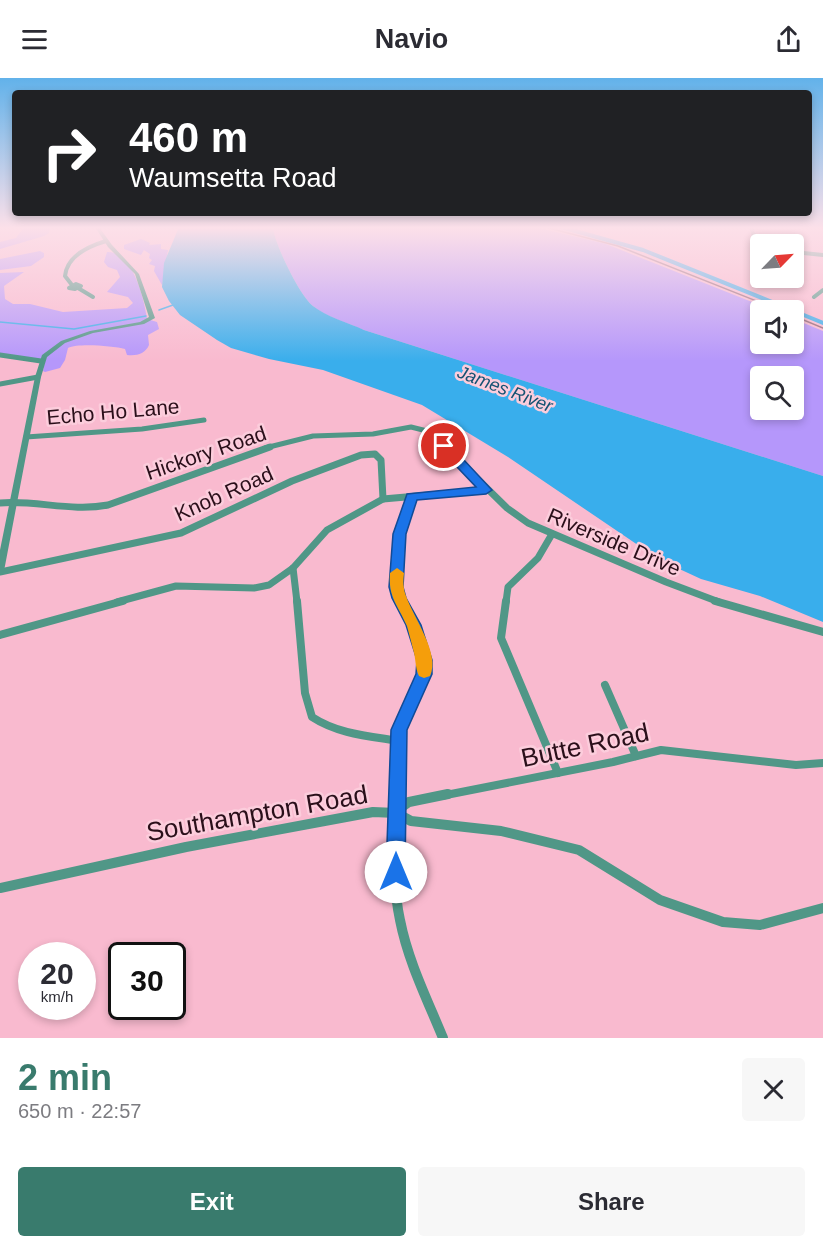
<!DOCTYPE html>
<html lang="en">
<head>
<meta charset="utf-8">
<style>
  body { margin:0; font-family:Arial,sans-serif; background:#f7f7f7; color:#2b2b33; height:100vh; display:flex; flex-direction:column; font-size:22px; white-space:nowrap }
  * { box-sizing:border-box; margin:0 }
  p { font-size:20px; color:#7c7c81 }
  .icon { flex:none; width:33px; height:33px; fill:none; stroke:currentColor; stroke-width:2; stroke-linecap:round; stroke-linejoin:round }
  .map { position:relative; height:960px; overflow:hidden }
  .side { display:flex; flex-direction:column; background:#fff; flex:1 }
  .side>* { flex:none }
  .guide { position:absolute; left:12px; top:12px; width:800px; height:126px; border-radius:6px; box-shadow:0 3px 9px #0003; background:#202124; color:#fff; overflow:hidden }
  .needle { width:39px; rotate:65deg }
  .fabs { position:absolute; left:750px; top:156px; display:grid; gap:12px }
  .fabs a { display:grid; place-items:center; width:54px; height:54px; border-radius:6px; background:#fff; box-shadow:0 3px 9px #0003; font-size:30px }
  .speed { position:absolute; left:18px; top:864px; display:flex; gap:12px; font-size:30px; font-weight:700; text-align:center }
  .speed>* { display:grid; place-content:center; width:78px; height:78px; border-radius:50%; background:#fff; box-shadow:0 3px 9px #0003; line-height:1 }
  .speed small { font-size:15px; font-weight:400 }
  .speed .limit { border:3px solid #111; border-radius:9px; background:#fff; color:#111 }
  .pin { position:absolute; display:grid; place-items:center; width:51px; height:51px; color:#fff; margin:-26px; border:3px solid #fff; border-radius:50%; box-shadow:0 2px 6px #0007 }
  .me { position:absolute; width:66px; margin:-33px; rotate:0deg; stroke-linejoin:round; filter:drop-shadow(0 0 4px #0008) }
  .turn { display:flex; align-items:center; gap:21px; height:126px; padding:0 18px; font-size:27px }
  .turn .icon { width:78px; height:78px; stroke-width:2.5 }
  .turn b { display:block; font-size:42px; line-height:51px }
  .round { display:grid; place-items:center; flex:none; width:63px; height:63px; border-radius:6px; background:#f7f7f7 }
  .head { display:flex; align-items:center; justify-content:space-between; height:102px; padding:0 18px }
  h1 { font-size:36px; font-weight:800; line-height:45px; color:#397b6d }
  .cta { display:flex; gap:12px; margin-top:auto; padding:12px 18px }
  .cta a { flex:1; height:69px; border-radius:6px; background:#397b6d; color:#fff; font-size:24px; font-weight:800; line-height:69px; text-align:center }
  .cta a+a { background:#f7f7f7; color:#2b2b33 }
  header { display:flex; justify-content:space-between; align-items:center; height:78px; padding:0 18px; background:#fff; font-size:27px; font-weight:800 }
  .map>svg:first-child { display:block }
  .green { fill:#b597fb; fill-rule:evenodd }
  .water { fill:#39aeec }
  .lines { fill:none; stroke-linecap:round; stroke-linejoin:round }
  .stream { stroke:#39aeec; stroke-width:1.5 }
  .canal { stroke:#39aeec; stroke-width:4 }
  .minor-far4 { stroke:#509787; stroke-width:4 }
  .minor-far3 { stroke:#509787; stroke-width:5 }
  .minor-far2 { stroke:#509787; stroke-width:7 }
  .minor-far1 { stroke:#509787; stroke-width:8 }
  .minor { stroke:#509787; stroke-width:10 }
  .tertiary { fill:#509787; fill-rule:evenodd }
  .rail { stroke:#936676; stroke-width:1.5 }
  .route { fill:#1a73e8; stroke:#114b97; stroke-width:1.5 }
  .slow { fill:#f59e0b }
  .labels { text-anchor:middle; stroke-width:5; stroke-linejoin:round; paint-order:stroke }
  .far-water-label { font-size:18px; font-style:italic; fill:#155272; stroke:#fccddc }
  .street-label { font-size:21px; fill:#2a0f1a; stroke:#fccddc }
  .near-street-label { font-size:26px; fill:#2a0f1a; stroke:#fccddc }
</style>
</head>
<body>
<header><svg class="icon" aria-label="menu" viewBox="0 0 24 24"><path d="M4 6h16M4 12h16M4 18h16"/></svg>Navio<svg class="icon" aria-label="share" viewBox="0 0 24 24"><path d="M12 15V3M7 8l5-5 5 5M5 13v7h14v-7"/></svg></header>
<div class="map">
<svg width="823" height="960" viewBox="0 0 823 960">
  <rect width="100%" height="100%" fill="#f9bacf"/>
  <g class="green">
    <polygon points="24,149 50,149 49,155 44,158 0,171 0,164 16,160"/>
    <path d="M273 149H535L606 166 772 232H760V266H794V241L823 253V398L364 252C348 245 326 239 313 228 300 218 274 165 273 149ZM760 298H794V332H760Z"/>
    <polygon points="141,161 150,165 149,167 161,166 161,171 168,172 162,207 154,193 155,188 149,186 152,182 149,180 150,176 144,172 141,177 124,171 124,167"/>
    <polygon points="40,173 44,175 44,179 31,188 0,192 0,181"/>
    <path d="M107 174C133 173 144 221 147 241L157 244 159 251 148 257 149 267C145 276 137 278 127 277L125 271C113 268 78 265 68 270L65 282 60 290 45 294 43 293 45 283 0 275V195L24 194 4 208 5 221 13 226H30L63 234 127 230 133 225 128 219 107 214 120 199 117 192 108 189 104 184Z"/>
  </g>
  <path class="water" d="M179 149H273C274 165 300 218 313 228 325 238 349 245 364 252L823 398V544L760 518 701 501 660 482 508 379 422 327 323 292 269 281 231 270 217 262 180 237 169 223 162 209 164 185Z"/>
  <g class="lines">
    <g class="stream">
      <polyline points="568,149 571,151"/>
      <polyline points="159,232 173,227"/>
      <polyline points="0,244 74,251 146,238"/>
    </g>
    <g class="canal">
      <polyline points="561,149 643,172 792,232"/>
      <polyline points="794,233 823,245"/>
    </g>
    <g class="minor-far4">
      <polyline points="751,149 753,156 769,166"/>
      <polyline points="794,174 823,177"/>
      <polygon points="76,206 81,208 75,211 69,210"/>
      <path d="M72 207 65 198C67 178 89 168 106 163"/>
      <polyline points="78,210 93,219"/>
      <polyline points="814,219 823,212"/>
    </g>
    <g class="minor-far3">
      <polyline points="0,277 41,283"/>
      <polyline points="0,306 38,299"/>
      <polyline points="26,359 142,351 204,342"/>
      <polyline points="265,370 313,358 373,356 411,349 427,353 447,370"/>
    </g>
    <g class="minor-far2">
      <polyline points="445,369 507,430 528,445 666,504 719,524"/>
      <path d="M0 425C36 422 72 434 108 427L270 369"/>
      <polyline points="293,490 297,524"/>
      <polyline points="0,494 181,455 292,403 361,377 375,376 381,382 383,421"/>
      <polyline points="117,524 176,508 254,510 269,507 293,490 327,452 383,421 486,412"/>
      <path d="M401 524C387 499 403 446 411 419"/>
      <polyline points="506,524 508,509 538,480 552,456"/>
    </g>
    <g class="minor-far1">
      <path d="M297 523 305 615 312 639C338 656 368 658 399 663"/>
      <polyline points="506,523 501,560 558,695"/>
      <polyline points="715,523 823,554"/>
      <polyline points="0,557 123,523"/>
      <polyline points="605,607 636,678"/>
      <polyline points="398,718 399,652 424,596 425,582 414,547 401,523"/>
      <polyline points="441,718 613,684 661,672 796,687 823,685"/>
    </g>
    <g class="minor">
      <path d="M398 716C397 757 391 802 400 842 408 883 427 921 443 960"/>
      <polyline points="396,733 409,724 448,716"/>
      <polyline points="0,810 186,769 373,734 396,735 411,743 501,753 579,772 660,822 723,844 760,847 823,830"/>
    </g>
    <polygon class="tertiary" points="95,149 99,149 112,167 139,196 155,240 144,246 93,255 65,265 47,279 41,299 4,493 0,496 0,472 35,299 42,277 61,263 90,253 140,244 149,239 135,196 108,169"/>
    <g class="rail">
      <polyline points="545,149 618,168 779,232"/>
      <polyline points="794,238 823,250"/>
    </g>
  </g>
  <linearGradient id="sky" x2="0" y2="1"><stop stop-color="#62b2ea"/><stop offset="0.53" stop-color="#fce0e9"/><stop offset="1" stop-color="#fce0e9" stop-opacity="0"/></linearGradient>
  <rect width="823" height="283" fill="url(#sky)"/>
  <polygon class="route" points="444,365 449,366 492,412 486,416 417,422 406,456 403,509 406,520 421,547 432,582 432,596 407,652 405,794 402,801 396,804 389,801 386,794 391,652 416,596 417,582 406,547 392,520 389,509 393,456 407,416 476,409 440,371 439,368"/>
  <path class="slow" d="M397 490 404 495C403 503 403 510 406 518 413 539 441 576 430 598L424 600 419 598C415 590 416 580 413 571 411 563 409 555 407 548 398 527 388 519 390 495Z"/>
  <g class="labels">
    <g class="far-water-label">
      <text transform="translate(505 311) rotate(21)" y="6">James River</text>
    </g>
    <g class="street-label">
      <text transform="translate(113 334) rotate(-5)" y="7">Echo Ho Lane</text>
      <text transform="translate(206 375) rotate(-19)" y="7">Hickory Road</text>
      <text transform="translate(224 416) rotate(-24)" y="7">Knob Road</text>
      <text transform="translate(614 464) rotate(23)" y="7">Riverside Drive</text>
    </g>
    <g class="near-street-label">
      <text transform="translate(585 667) rotate(-12)" y="9">Butte Road</text>
      <text transform="translate(257 735) rotate(-10)" y="9">Southampton Road</text>
    </g>
  </g>
</svg>
<div class="fabs">
<a><svg class="needle" viewBox="-14 -14 28 28"><path d="M0-13l5 13h-10z" fill="#e53935"/><path d="M0 13l5-13h-10z" fill="#7c7c81"/></svg></a>
<a><svg class="icon" aria-label="sound" viewBox="0 0 24 24"><path d="M4 9h4l5-4v14l-5-4H4zM17 9q2 3 0 6"/></svg></a>
<a><svg class="icon" aria-label="search" viewBox="0 0 24 24"><circle cx="10" cy="10" r="6"/><path d="M15 15l6 6"/></svg></a>
</div>
<div class="speed"><div>20<small>km/h</small></div><div class="limit">30</div></div>
<div class="pin" style="left:444px;top:368px;background:#d93025"><svg class="icon" aria-label="arrive" viewBox="0 0 24 24"><path d="M6 21V4h12l-3 4 3 4H6"/></svg></div>
<svg class="me" style="left:396px;top:794px" viewBox="-20 -20 40 40"><circle r="19" fill="#fff"/><path d="M0-13L10 11 0 6-10 11z" fill="#1a73e8"/></svg>
<div class="guide">
<div class="turn"><svg class="icon" aria-label="right" viewBox="0 0 24 24"><path d="M7 20v-9h11M14 6l5 5-5 5"/></svg><div><b>460 m</b>Waumsetta Road</div></div>
</div>
</div>
<section class="side">
<div class="head"><div><h1>2 min</h1><p>650 m · 22:57</p></div><a class="round"><svg class="icon" aria-label="close" viewBox="0 0 24 24"><path d="M6 6l12 12M18 6L6 18"/></svg></a></div>
<div class="cta"><a>Exit</a><a>Share</a></div>
</section>
</body>
</html>
